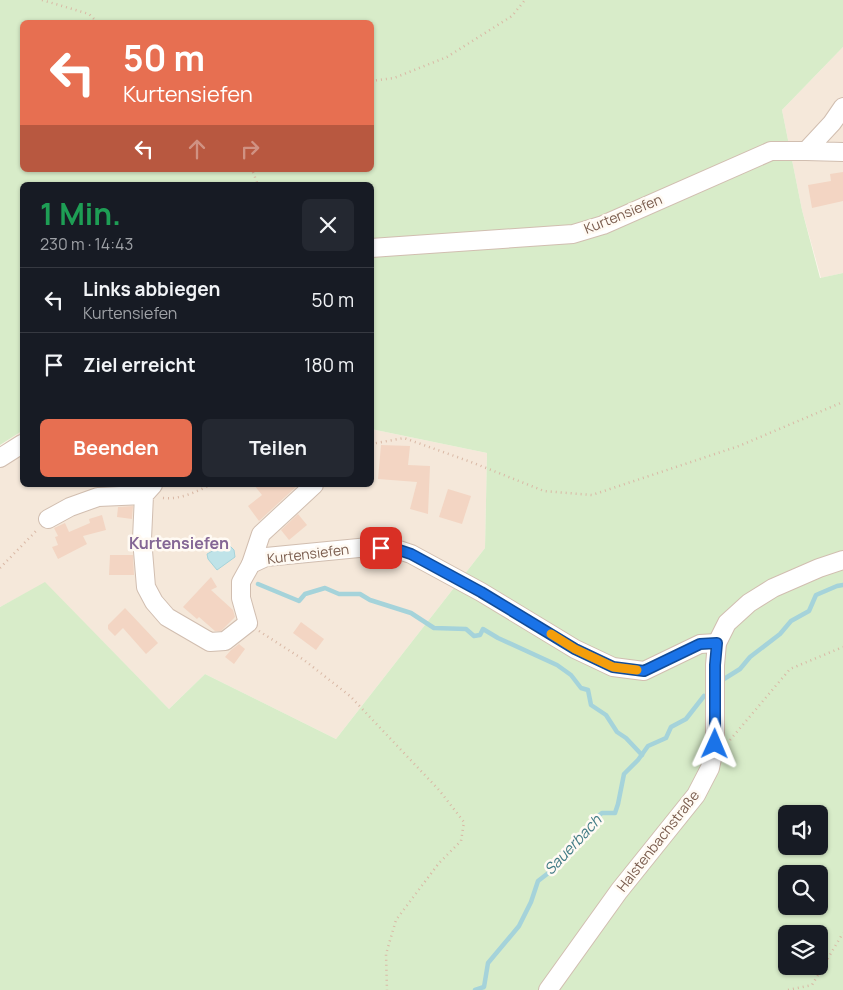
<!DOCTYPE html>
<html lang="de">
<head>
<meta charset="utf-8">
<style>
  body { margin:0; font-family:Manrope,sans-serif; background:#242831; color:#f1f3f6; height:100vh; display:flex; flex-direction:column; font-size:19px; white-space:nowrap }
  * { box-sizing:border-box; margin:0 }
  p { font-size:16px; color:#9ea1a6 }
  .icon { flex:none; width:28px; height:28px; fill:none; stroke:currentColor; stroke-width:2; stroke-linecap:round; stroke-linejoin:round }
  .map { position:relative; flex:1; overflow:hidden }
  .panel { position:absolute; left:20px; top:182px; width:354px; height:305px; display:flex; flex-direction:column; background:#171b24; border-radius:8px; box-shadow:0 1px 4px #0004 }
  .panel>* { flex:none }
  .banner { position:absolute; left:20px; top:20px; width:354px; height:152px; border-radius:8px; box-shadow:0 1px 4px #0004; background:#e76f51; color:#fff; overflow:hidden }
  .fabs { position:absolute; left:778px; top:805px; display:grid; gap:10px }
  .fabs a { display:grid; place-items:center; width:50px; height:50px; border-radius:8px; background:#171b24; box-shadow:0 1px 4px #0004; font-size:25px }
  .pin { position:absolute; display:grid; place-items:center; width:42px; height:42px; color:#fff; margin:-21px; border-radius:10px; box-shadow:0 2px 8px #0006 }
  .me { position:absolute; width:55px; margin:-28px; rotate:1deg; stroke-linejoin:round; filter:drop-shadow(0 0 4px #0008) }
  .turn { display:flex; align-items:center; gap:18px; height:105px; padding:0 20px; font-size:22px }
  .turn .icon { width:65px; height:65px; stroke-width:2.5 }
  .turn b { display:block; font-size:35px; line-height:42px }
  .lanes { display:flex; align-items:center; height:48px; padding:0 20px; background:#0003; justify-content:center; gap:25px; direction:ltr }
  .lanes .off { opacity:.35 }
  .round { display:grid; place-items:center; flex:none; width:52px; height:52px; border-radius:8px; background:#242831 }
  .head { display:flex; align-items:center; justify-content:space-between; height:85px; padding:0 20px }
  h1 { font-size:30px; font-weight:700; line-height:38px; color:#1e9e55 }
  .primary-button { display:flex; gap:10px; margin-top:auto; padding:10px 20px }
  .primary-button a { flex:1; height:58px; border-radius:8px; background:#e76f51; color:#fff; font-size:20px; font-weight:700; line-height:58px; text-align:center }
  .primary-button a+a { background:#242831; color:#f1f3f6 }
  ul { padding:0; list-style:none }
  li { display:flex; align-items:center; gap:15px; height:65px; padding:0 20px; border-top:1px solid #363941 }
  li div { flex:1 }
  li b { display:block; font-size:19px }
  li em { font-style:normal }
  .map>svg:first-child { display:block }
  .residential { fill:#f5e8da }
  .green { fill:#d8ecc9; fill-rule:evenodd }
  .water { fill:#bfe3e8; stroke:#a5d3da }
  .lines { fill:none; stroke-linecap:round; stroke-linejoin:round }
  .stream { stroke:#a5d3da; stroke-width:4.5 }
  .building { fill:#f3d5c3 }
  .minor-casing { stroke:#d1beb0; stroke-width:20 }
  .path { stroke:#d9b8a5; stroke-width:2.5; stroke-dasharray:1 4; stroke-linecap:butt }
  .minor { stroke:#fff; stroke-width:18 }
  .route-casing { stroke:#114b97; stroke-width:12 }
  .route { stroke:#1a73e8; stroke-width:9 }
  .slow { stroke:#f59e0b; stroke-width:9 }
  .labels { text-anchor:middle; stroke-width:5; stroke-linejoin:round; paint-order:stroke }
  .street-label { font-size:14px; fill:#7a5c4d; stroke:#fffaf3 }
  .water-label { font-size:15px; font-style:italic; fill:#437c86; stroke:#fffaf3 }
  .quarter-label { font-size:16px; font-weight:bold; fill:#846695; stroke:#fffaf3 }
</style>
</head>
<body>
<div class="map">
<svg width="843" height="990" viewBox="0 0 843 990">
  <rect width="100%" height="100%" fill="#fdf6ec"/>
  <g class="residential">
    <polygon points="843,47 843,273 821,278 802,210 782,110"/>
    <polygon points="371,429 487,453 485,548 336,739 205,674 169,709 45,583 0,607 0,446 22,431 22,485 371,485"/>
  </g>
  <path class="green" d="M0 0H843V47L782 110 802 210 820 278 843 273V990H0V607L45 582 169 709 205 674 336 739 485 548 487 453 371 429V185H22V431L0 445ZM22 22H371V170H22ZM786 814H819V846H786ZM786 874H819V906H786ZM786 934H819V966H786Z"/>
  <polygon class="water" points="227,543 234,550 235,557 217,570 208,559 207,554"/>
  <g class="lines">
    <g class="stream">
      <polyline points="258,584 299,601 305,594 325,588 339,594 360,594 370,600 411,613 434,628 466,629 474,636 480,635 483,629 498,638 557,665 571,675 581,688 588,690 591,705 606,715 617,732 626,738 642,755"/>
      <polyline points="724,679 740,669 750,657 780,634 791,621 809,611 816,595 837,586 843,585"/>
      <polyline points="475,990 484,987 488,963 519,926 531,902 538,881 560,864 563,851 595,824 597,817 602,813 615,813 618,804 624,774 638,760 648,746 666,738 671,727 686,719 704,696"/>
    </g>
  </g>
  <g class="building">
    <polygon points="843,172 843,201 812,208 808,185 831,181 830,174"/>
    <polygon points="381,445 410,446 408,465 430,466 428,514 410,509 417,482 378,479"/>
    <polygon points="254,485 296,485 297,486 259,521 248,506 262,495"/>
    <polygon points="448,489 471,496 462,524 439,517"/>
    <polygon points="133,506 132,519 117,517 118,507"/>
    <polygon points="298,514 307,525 289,540 281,530"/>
    <polygon points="102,515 106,530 83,536 87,544 58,559 52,547 58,545 55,537 58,536 54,528 65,523 69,532 90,523 89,519"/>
    <polygon points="110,555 133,555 134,575 109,575"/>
    <polygon points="211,577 217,587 211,590 233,610 235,617 221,631 215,631 199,617 197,619 183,607"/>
    <polygon points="125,608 158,643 146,654 123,628 115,636 108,629 108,625"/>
    <polygon points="301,622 324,639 316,650 293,633"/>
    <polygon points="239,644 245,649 234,664 225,657 231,650"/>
  </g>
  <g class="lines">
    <defs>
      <g id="minor">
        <polyline points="843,107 832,123 806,151 843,152"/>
        <polyline points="371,248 573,234 603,225 771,151 806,151"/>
        <polyline points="0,458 22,444"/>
        <polyline points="153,485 144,495 142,539 146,587 154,602 167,617 210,642 225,641 248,623 241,598 241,582 251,564 266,557 369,547 393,548 411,554 481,592 575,649 613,667 644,671 700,644 717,643"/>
        <polyline points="48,519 70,507 98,497 144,495"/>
        <polyline points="251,564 261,534 314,485"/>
        <polyline points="548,990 619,891 696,795 710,768 715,744 715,665 717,643 727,623 749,603 773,588 819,568 843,560"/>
      </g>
    </defs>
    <use href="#minor" class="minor-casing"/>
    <g class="path">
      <polyline points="42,0 89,14 97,22"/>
      <polyline points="371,81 394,78 447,57 512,16 525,0"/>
      <polyline points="251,170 253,172 254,170"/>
      <polyline points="253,172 258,185"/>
      <polyline points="371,444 404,438 471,462 544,491 592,495 739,446 843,402"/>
      <path d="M163 498C179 500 196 492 210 485"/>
      <polyline points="0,568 38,529"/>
      <polyline points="259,631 304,660 350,696 439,790 464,822 461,841 439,863 396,920 386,954 387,990"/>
      <polyline points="730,740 790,669 843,647"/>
      <polyline points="788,990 812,985 843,933"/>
    </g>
    <use href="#minor" class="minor"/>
  </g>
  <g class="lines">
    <defs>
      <polyline id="route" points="381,548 393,548 411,554 481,592 575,649 613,667 644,671 700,644 717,643 715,665 715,744"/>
    </defs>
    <use href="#route" class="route-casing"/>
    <use href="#route" class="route"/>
    <polyline class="slow" points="551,634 575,649 613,667 637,670"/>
  </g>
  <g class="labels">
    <g class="street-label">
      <text transform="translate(623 214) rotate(-22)" y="5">Kurtensiefen</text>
      <text transform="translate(308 554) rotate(-7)" y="5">Kurtensiefen</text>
      <text transform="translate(658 841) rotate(-52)" y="5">Halstenbachstraße</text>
    </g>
    <g class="water-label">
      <text transform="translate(573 845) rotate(-47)" y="5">Sauerbach</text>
    </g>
    <g class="quarter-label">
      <text x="179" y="549">Kurtensiefen</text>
    </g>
  </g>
</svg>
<div class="fabs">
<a><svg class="icon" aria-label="sound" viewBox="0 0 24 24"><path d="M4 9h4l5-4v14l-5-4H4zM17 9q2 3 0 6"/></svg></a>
<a><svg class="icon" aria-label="search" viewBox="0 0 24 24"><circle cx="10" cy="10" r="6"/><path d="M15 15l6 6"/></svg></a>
<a><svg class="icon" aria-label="layers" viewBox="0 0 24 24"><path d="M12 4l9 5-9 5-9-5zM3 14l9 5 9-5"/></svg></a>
</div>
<div class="pin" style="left:381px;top:548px;background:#d93025"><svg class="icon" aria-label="arrive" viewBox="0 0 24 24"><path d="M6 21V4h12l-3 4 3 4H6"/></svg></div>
<svg class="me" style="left:715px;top:744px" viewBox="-20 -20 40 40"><path d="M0-17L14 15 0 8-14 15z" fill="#1a73e8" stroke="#fff" stroke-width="4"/></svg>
<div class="banner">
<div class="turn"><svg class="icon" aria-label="left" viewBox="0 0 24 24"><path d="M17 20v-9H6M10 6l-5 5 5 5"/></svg><div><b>50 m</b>Kurtensiefen</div></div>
<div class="lanes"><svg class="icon" aria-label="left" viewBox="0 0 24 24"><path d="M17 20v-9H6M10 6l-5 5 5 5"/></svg><svg class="icon off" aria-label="ahead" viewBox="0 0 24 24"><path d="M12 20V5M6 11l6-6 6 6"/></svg><svg class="icon off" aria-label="right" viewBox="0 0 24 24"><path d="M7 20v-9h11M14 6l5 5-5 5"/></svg></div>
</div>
<section class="panel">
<div class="head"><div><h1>1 Min.</h1><p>230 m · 14:43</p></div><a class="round"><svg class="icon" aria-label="close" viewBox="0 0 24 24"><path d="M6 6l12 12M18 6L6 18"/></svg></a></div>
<ul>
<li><svg class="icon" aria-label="left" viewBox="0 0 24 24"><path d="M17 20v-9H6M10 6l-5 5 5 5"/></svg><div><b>Links abbiegen</b><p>Kurtensiefen</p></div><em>50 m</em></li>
<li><svg class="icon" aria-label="arrive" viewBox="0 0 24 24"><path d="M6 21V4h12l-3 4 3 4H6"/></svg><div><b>Ziel erreicht</b></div><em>180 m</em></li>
</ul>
<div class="primary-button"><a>Beenden</a><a>Teilen</a></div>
</section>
</div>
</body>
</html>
